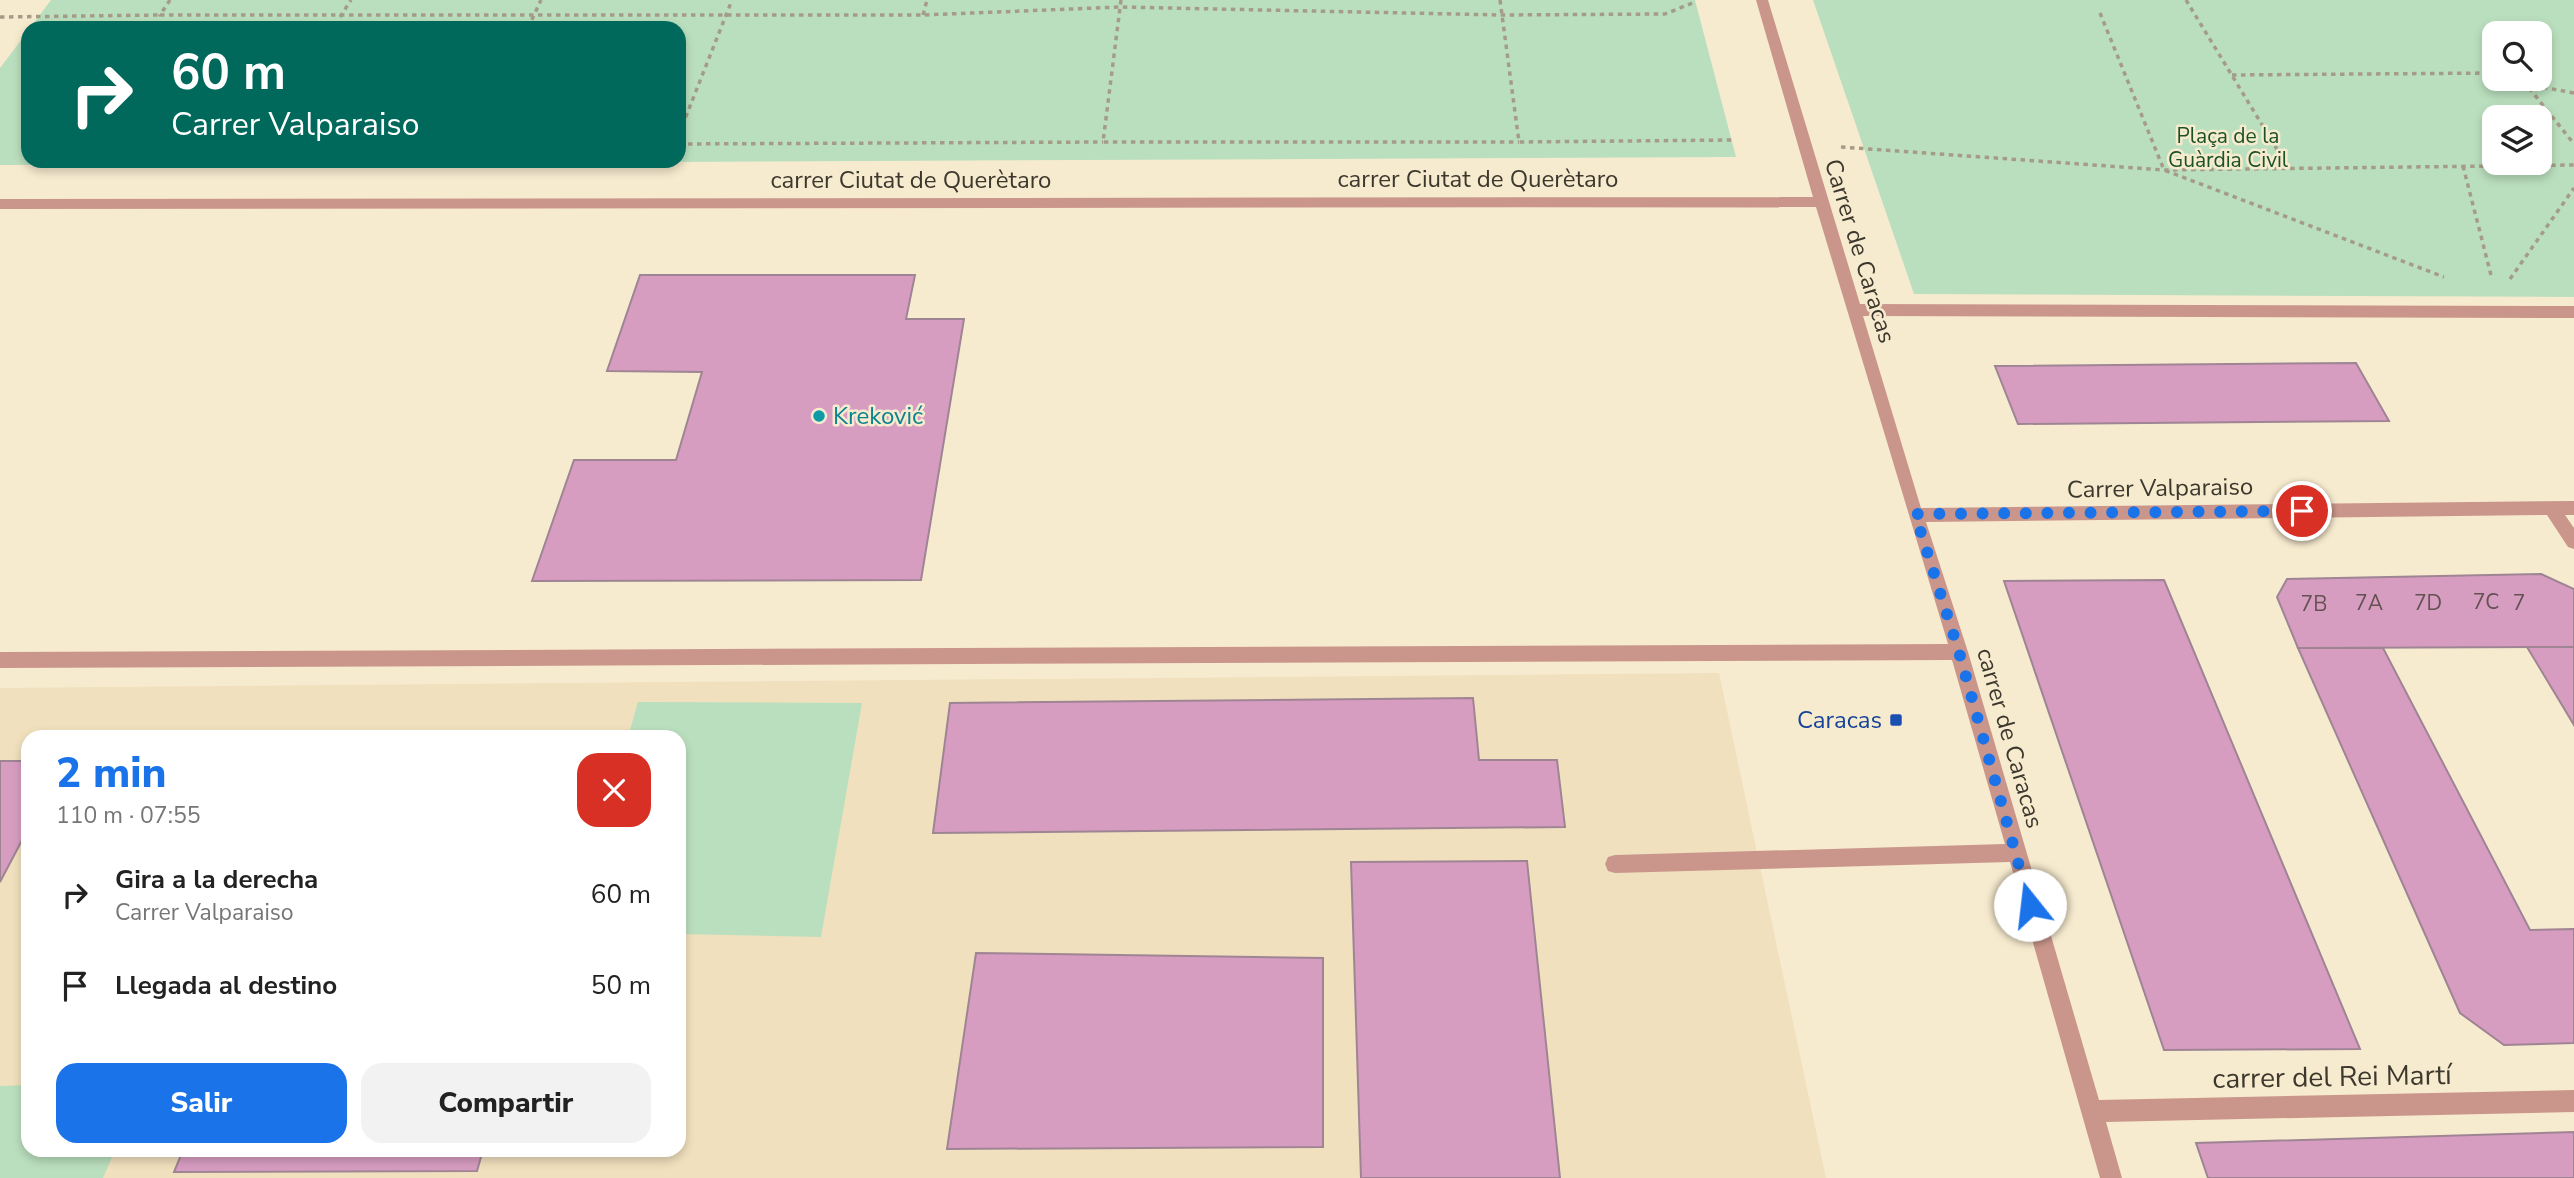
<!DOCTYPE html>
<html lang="es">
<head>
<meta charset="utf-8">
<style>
  body { margin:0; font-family:"Nunito Sans",sans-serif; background:#f2f2f2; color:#222; height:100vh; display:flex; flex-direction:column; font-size:26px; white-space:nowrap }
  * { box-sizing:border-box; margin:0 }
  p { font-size:23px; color:#767676 }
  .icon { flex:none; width:38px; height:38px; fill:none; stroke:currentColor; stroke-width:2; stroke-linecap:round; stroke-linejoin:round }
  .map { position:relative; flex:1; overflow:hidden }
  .details { position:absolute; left:21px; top:730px; width:665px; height:427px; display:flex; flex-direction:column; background:#fff; border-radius:21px; box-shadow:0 4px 10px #0003 }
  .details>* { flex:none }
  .top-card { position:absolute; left:21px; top:21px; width:665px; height:147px; border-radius:21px; box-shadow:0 4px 10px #0003; background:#00695c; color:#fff; overflow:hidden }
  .tools { position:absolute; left:2482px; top:21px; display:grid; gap:14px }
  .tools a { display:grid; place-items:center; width:70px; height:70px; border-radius:14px; background:#fff; box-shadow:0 4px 10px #0003; font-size:35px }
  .pin { position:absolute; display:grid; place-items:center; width:60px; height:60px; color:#fff; margin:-30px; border:4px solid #fff; border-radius:50%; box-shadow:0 2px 7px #0007 }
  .me { position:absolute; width:77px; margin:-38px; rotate:344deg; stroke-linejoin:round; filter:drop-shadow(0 0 5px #0008) }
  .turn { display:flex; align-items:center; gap:24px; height:147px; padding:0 35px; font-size:32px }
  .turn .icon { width:91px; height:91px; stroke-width:2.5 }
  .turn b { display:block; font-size:49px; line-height:60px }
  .round { display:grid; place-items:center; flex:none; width:74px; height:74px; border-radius:21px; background:#f2f2f2 }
  .overview { display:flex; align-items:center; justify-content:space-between; height:119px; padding:0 35px }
  h1 { font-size:42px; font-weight:800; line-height:52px; color:#1a73e8 }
  .cta { display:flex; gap:14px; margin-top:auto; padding:14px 35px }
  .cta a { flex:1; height:80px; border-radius:21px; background:#1a73e8; color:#fff; font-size:28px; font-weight:800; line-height:80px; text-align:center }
  .cta a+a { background:#f2f2f2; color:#222 }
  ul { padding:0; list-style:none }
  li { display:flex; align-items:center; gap:21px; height:91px; padding:0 35px }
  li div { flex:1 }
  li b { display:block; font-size:26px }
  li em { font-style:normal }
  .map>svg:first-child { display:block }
  .built { fill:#f0e0bd; fill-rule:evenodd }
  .green { fill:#badfbe; fill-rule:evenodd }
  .building { fill:#d79dc1; stroke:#9f8494; stroke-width:2 }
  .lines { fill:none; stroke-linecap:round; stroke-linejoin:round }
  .path { stroke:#a59c88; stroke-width:3.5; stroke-dasharray:4.5 4.5; stroke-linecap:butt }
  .minor { fill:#ca968b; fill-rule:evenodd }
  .route { stroke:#1a73e8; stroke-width:12; stroke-dasharray:0 21.6 }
  .culture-dot { fill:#0f9aa8; stroke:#f7ebcf; stroke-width:2.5 }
  .transit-dot { fill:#1a4fb4; stroke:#f7ebcf; stroke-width:2.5 }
  .labels { text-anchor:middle; stroke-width:5; stroke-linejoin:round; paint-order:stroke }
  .far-park-label { font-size:21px; fill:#1a5227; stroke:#f7ebcf }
  .number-label { font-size:21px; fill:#645152 }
  .street-label { font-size:24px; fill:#3d382d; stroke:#f7ebcf }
  .culture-label { font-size:24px; fill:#0d838f; stroke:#f7ebcf; text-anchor:start }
  .transit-label { font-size:24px; fill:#164399; stroke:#f7ebcf; text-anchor:end }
  .near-street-label { font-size:28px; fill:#3d382d; stroke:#f7ebcf }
</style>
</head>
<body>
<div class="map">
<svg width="2574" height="1178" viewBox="0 0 2574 1178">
  <rect width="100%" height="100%" fill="#f7ebcf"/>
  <path class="built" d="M1719 673 1826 1178H0V688ZM28 737H679V1150H28Z"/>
  <g class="green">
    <polygon points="51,0 1695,0 1736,157 0,165 0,68 28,31 28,161 679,161 679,28 30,28"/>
    <path d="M1813 0H2574V297L1914 294ZM2494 33H2539V79H2494ZM2494 117H2539V163H2494Z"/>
    <polygon points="638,702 862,703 821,937 679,934 679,737 628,737"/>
    <polygon points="28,1085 28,1150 115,1150 103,1178 0,1178 0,1086"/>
  </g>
  <g class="building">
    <polygon points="640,275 915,275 906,319 964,319 921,580 532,581 574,460 676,460 702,372 607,371"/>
    <polygon points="2356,363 2389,421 2018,424 1995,366"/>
    <polygon points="2541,574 2574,589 2574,647 2298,648 2277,597 2287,579"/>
    <polygon points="2164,580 2360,1049 2164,1050 2004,581"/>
    <polygon points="2527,647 2574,647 2574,725"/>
    <polygon points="2298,648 2383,648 2530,930 2574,929 2574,1043 2504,1045 2460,1013"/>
    <polygon points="1473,698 1479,760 1557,760 1565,827 933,833 950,703"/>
    <polygon points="0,761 28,761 28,829 0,882"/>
    <polygon points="1527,861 1560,1178 1361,1178 1351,862"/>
    <polygon points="976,953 1323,958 1323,1147 947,1149"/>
    <polygon points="2574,1132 2574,1178 2208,1178 2196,1143"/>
    <polygon points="183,1150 483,1150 477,1171 174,1172"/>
  </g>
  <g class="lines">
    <g class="path">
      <polyline points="170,0 160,15 923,15 1120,7 1502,15 1665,14 1695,2"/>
      <polyline points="1121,0 1103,142 1519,142"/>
      <polyline points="1500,0 1519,142 1732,140"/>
      <polyline points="2186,0 2289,169"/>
      <polyline points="2100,13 2164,170 2444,277"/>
      <polyline points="923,15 927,0"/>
      <polyline points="0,17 160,15"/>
      <polyline points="340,17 351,0"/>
      <polyline points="528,28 541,0"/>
      <polyline points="2232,75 2494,73"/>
      <polyline points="2574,93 2526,84 2574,144"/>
      <polyline points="679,134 732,0"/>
      <polyline points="679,144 1103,142"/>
      <polyline points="1841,147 2164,170 2574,165"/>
      <polyline points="2463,166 2492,279"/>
      <polyline points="2510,279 2574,188"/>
    </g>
    <polygon class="minor" points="1756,0 1768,0 1860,304 2574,306 2574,318 1863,316 1921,508 2574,501 2574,515 2565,515 2574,528 2574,549 2568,547 2547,515 1926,522 1968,652 2099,1100 2574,1090 2574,1112 2106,1122 2122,1178 2100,1178 2010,862 1615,873 1608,871 1605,864 1608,857 1615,855 2005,844 1952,660 0,668 0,652 1948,644 1816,207 0,209 0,199 1813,197"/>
  </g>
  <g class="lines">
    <polyline class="route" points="2030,905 1959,652 1915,514 2302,511"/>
  </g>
  <circle class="culture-dot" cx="819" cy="416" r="7"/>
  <rect class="transit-dot" x="1889" y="713" width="14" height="14" rx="3.5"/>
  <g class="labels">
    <g class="far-park-label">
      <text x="2228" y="143">Plaça de la<tspan x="2228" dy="24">Guàrdia Civil</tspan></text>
    </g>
    <g class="number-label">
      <text x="2486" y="609">7C</text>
      <text x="2369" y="610">7A</text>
      <text x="2428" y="610">7D</text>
      <text x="2519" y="610">7</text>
      <text x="2314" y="611">7B</text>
    </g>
    <g class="street-label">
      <text x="1478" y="187">carrer Ciutat de Querètaro</text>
      <text x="911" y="188">carrer Ciutat de Querètaro</text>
      <text transform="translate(1860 251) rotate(73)" y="8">Carrer de Caracas</text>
      <text transform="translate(2160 488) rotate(-1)" y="8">Carrer Valparaiso</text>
      <text transform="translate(2010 738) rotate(74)" y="8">carrer de Caracas</text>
    </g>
    <g class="culture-label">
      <text x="833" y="424">Kreković</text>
    </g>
    <g class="transit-label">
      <text x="1882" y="728">Caracas</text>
    </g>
    <g class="near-street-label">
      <text transform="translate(2332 1076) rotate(-1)" y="10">carrer del Rei Martí</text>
    </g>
  </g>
</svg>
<div class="tools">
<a><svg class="icon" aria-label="search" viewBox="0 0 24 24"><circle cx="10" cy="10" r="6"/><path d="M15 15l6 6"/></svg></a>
<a><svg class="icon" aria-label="layers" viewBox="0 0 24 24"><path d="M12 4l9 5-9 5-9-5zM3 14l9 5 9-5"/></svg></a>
</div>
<div class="pin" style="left:2302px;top:511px;background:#d93025"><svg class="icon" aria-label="arrive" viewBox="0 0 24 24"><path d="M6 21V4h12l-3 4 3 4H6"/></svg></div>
<svg class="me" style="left:2030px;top:905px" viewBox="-20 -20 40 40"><circle r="19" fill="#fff"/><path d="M0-13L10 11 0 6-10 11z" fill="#1a73e8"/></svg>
<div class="top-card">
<div class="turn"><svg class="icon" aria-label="right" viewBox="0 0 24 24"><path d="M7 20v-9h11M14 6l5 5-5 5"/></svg><div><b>60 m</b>Carrer Valparaiso</div></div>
</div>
<section class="details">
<div class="overview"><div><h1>2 min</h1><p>110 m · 07:55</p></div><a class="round" style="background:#d93025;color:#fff"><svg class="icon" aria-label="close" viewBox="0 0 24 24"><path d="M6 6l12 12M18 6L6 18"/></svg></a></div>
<ul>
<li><svg class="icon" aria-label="right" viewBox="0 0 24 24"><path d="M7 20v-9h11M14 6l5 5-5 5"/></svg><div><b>Gira a la derecha</b><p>Carrer Valparaiso</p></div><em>60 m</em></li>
<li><svg class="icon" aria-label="arrive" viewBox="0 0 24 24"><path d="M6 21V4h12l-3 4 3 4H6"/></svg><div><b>Llegada al destino</b></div><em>50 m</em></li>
</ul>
<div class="cta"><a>Salir</a><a>Compartir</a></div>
</section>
</div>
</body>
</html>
